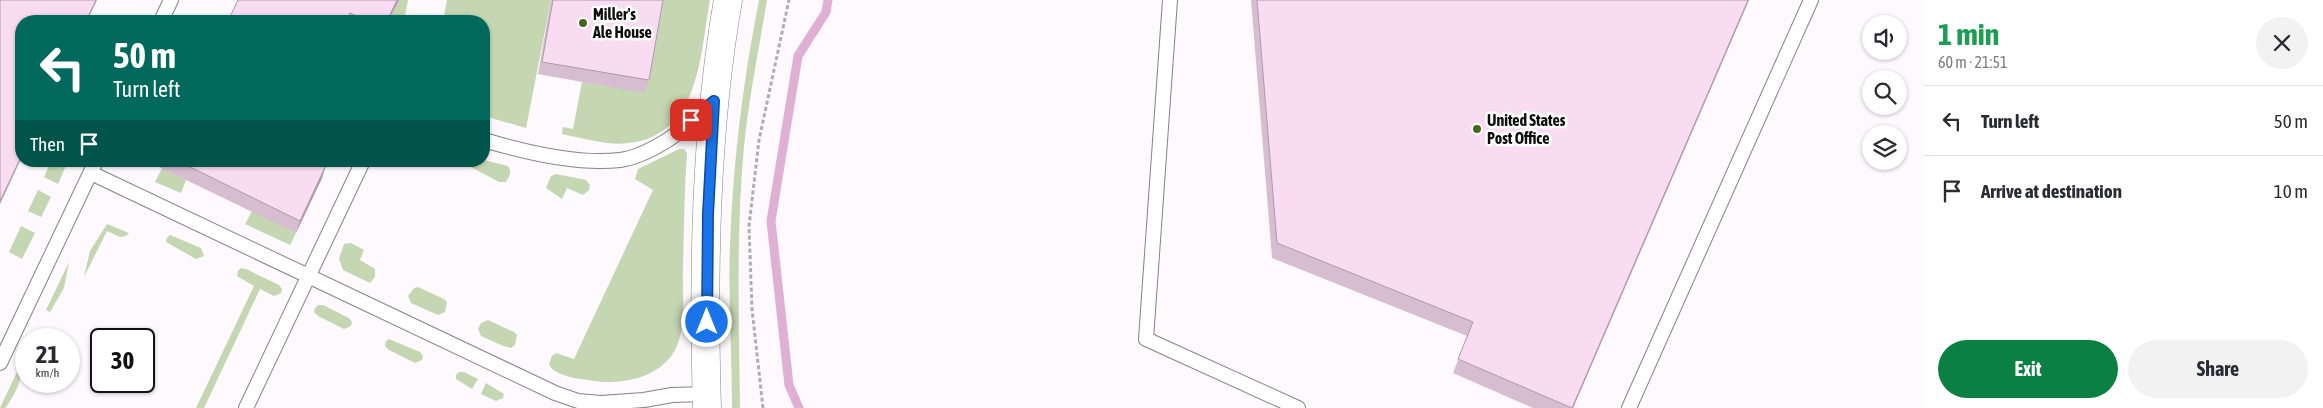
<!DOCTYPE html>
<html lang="en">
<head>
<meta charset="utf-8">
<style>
  body { margin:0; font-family:"Asap Condensed",sans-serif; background:#f2f2f3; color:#2b2b33; height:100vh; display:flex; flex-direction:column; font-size:19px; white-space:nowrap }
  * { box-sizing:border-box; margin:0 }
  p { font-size:16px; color:#7c7c81 }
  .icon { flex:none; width:28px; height:28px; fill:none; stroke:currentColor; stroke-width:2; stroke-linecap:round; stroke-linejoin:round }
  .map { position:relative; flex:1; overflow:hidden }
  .side { display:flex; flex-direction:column; background:#fff; width:400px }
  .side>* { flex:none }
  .guide { position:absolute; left:15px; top:15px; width:475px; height:152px; border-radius:20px; box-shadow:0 1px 4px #0004; background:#00695c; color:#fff; overflow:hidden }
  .controls { position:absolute; left:1862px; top:15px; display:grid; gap:10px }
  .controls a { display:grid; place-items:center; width:45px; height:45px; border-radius:50%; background:#fff; box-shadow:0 1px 4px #0004; font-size:25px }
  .speed { position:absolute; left:15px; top:328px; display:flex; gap:10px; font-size:25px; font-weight:700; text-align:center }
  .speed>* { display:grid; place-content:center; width:65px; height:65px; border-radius:50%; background:#fff; box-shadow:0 1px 4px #0004; line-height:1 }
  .speed small { font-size:12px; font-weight:400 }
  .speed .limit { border:2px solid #111; border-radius:8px; background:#fff; color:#111 }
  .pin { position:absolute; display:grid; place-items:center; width:42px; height:42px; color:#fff; margin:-21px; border-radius:10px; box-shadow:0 2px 8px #0006 }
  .me { position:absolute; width:55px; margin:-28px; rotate:0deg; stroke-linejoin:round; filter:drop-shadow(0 0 4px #0008) }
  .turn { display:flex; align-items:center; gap:18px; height:105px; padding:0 15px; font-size:22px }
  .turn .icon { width:65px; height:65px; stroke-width:2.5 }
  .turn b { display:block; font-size:35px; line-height:42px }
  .then { display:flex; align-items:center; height:48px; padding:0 15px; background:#0003; gap:10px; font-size:19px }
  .round { display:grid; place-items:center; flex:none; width:52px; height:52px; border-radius:26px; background:#f2f2f3 }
  .headline { display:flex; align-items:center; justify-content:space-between; height:85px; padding:0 15px }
  h1 { font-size:30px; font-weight:700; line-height:38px; color:#1e9e55 }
  .button { display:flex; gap:10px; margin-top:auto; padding:10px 15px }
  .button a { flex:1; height:58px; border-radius:30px; background:#0b8043; color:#fff; font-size:20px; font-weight:700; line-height:58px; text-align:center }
  .button a+a { background:#f2f2f3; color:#2b2b33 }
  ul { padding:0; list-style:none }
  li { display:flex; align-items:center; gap:15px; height:70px; padding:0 15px; border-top:1px solid #e1e1e2 }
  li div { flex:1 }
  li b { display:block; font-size:19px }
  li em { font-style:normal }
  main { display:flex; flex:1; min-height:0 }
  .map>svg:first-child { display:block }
  .green { fill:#c4d6b2 }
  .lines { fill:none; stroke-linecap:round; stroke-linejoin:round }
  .stream { stroke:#e0b0d4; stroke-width:9 }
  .service-casing { stroke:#858284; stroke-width:16 }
  .minor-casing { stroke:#858284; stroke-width:29 }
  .path { stroke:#b0adaf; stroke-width:3; stroke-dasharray:4 2.5; stroke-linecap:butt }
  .service { stroke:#fff; stroke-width:14 }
  .minor { stroke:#fff; stroke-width:28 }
  .wall { fill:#d6bdd0 }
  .shaded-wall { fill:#ae9aa9 }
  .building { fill:#f9dcf2; stroke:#ae9aa9 }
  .route-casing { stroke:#114b97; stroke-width:12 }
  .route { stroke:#1a73e8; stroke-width:9 }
  .poi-dot { fill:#48661b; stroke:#fff; stroke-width:2 }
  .labels { text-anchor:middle; stroke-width:5; stroke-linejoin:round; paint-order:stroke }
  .poi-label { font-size:16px; font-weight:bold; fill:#0e0c0d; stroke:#fff; text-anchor:start }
</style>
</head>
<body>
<main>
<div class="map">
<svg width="1923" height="408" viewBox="0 0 1923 408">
  <rect width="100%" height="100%" fill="#fdf9fc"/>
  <g class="green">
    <polygon points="399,0 408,0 404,21 388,21"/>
    <polygon points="447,0 551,0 526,128 484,116 484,21 443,21"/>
    <path d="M661 0H710C700 54 700 135 629 143 607 146 583 138 562 134L563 127 573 129 582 82 644 92Z"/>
    <path d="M759 0H767C759 49 749 97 744 146 736 233 739 321 740 408H732C732 354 728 299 730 245 733 162 743 81 759 0Z"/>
    <path d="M679 149H684L687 153C684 193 684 232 683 271 682 297 687 327 675 350 660 378 622 385 594 381 582 379 554 377 549 364L552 356 556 353 574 359 653 190 635 179 638 169Z"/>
    <path d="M484 160 508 166C512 172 510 176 506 182H499L471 167V161H484Z"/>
    <polygon points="51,161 68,161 58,184 44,177"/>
    <polygon points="162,168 186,180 181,193 155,182"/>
    <polygon points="556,174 586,180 590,185 589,190 583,195 567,188 562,199 546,188 551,176"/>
    <polygon points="38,190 51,197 41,217 28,211"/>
    <polygon points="252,211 296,233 290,245 245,224"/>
    <polygon points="107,224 129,233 126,236 120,237 107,231 84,277 90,251"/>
    <polygon points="21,226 35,233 22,259 9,252"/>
    <polygon points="170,235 201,248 204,256 196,259 166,242 167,238"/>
    <polygon points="351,243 364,250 360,260 375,269 375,277 370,283 343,270 339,259 344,244"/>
    <polygon points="69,262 64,288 50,312 46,310"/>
    <polygon points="241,268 246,269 279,285 282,289 281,293 274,296 260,289 204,408 196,408 254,286 237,276 238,271"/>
    <polygon points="418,287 444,299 447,302 445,312 438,315 411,303 408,296 414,288"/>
    <polygon points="318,305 323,305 349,318 352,322 351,326 344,329 318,316 314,312 315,308"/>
    <polygon points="488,320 514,332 517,335 515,345 511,348 503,346 481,336 478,329 481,323"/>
    <polygon points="389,339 420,352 423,356 422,360 415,363 389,350 385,346 386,341"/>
    <path d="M22 361C24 377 15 395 5 408H0Z"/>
    <polygon points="459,372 464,372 478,379 472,389 456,379 456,375"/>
    <polygon points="486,383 504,394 503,398 496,401 481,394"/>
  </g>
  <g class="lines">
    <polyline class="stream" points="799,408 789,385 771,221 798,56 826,12 828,0"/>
    <defs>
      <g id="service">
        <polyline points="1170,0 1146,339 1298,408"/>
        <polyline points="161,21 171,0"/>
        <path d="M484 140C524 152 578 165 620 160 635 158 653 149 666 141 683 131 698 114 713 101"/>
        <polyline points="91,173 555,393 578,401 601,403 644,400 672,395 707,394"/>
        <polyline points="0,363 96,161"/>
        <polyline points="246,408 363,161"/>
        <polyline points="1629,408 1811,0"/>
      </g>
      <path id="minor" d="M707 408C703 274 705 132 728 0"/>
    </defs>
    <use href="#service" class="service-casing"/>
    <use href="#minor" class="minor-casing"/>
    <polyline class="path" points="763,408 752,309 749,226 759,140 789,0"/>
    <use href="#service" class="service"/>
    <use href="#minor" class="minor"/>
  </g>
  <g class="wall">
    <polygon points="238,0 399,0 388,21 228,21"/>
    <polygon points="551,0 663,0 649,80 644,93 538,74"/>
    <polygon points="1251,0 1749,0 1573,408 1533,408 1453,373 1467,336 1272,258"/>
    <polygon points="159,161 326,161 324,164 322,178 296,233 157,166"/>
  </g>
  <g class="shaded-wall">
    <polygon points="96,0 97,0 87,21 86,21"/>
    <polygon points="397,0 399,0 388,21 387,21"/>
    <polygon points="1748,0 1749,0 1573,408 1572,408"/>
    <polygon points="21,157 21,159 0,204 0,201"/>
    <polygon points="326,165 322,178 296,233 300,221"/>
  </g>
  <g class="building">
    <polygon points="0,0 96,0 86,21 21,21 21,157 0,201"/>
    <polygon points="238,0 397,0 387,21 367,21 350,13 347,21 228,21"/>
    <polygon points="553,0 663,0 649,80 542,62"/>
    <polygon points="1257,0 1748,0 1572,408 1458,359 1473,322 1277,243"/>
    <polygon points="178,161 324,161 323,164 326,165 300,221"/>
  </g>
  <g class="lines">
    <defs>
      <polyline id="route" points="691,120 714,101 708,214 707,322"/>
    </defs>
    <use href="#route" class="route-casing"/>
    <use href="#route" class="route"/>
  </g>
  <g class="poi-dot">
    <circle cx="583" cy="23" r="5"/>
    <circle cx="1477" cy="129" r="5"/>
  </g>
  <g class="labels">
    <g class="poi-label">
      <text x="593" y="20">Miller's<tspan x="593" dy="18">Ale House</tspan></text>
      <text x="1487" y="126">United States<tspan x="1487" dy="18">Post Office</tspan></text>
    </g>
  </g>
</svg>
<div class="controls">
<a><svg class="icon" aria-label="sound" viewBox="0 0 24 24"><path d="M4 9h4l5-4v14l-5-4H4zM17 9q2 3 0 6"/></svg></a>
<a><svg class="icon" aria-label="search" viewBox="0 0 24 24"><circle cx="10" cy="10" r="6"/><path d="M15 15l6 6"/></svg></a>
<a><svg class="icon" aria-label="layers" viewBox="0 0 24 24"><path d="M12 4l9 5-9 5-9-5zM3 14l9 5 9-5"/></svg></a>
</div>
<div class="speed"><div>21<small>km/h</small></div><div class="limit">30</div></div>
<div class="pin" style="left:691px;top:120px;background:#d93025"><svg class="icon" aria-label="arrive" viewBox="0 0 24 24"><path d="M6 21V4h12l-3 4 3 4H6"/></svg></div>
<svg class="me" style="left:707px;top:322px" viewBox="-20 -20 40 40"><circle r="17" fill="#1a73e8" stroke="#fff" stroke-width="3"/><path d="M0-11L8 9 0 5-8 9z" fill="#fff"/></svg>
<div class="guide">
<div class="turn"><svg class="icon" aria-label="left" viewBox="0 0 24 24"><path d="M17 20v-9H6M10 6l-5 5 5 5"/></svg><div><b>50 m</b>Turn left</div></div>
<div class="then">Then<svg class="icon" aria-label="arrive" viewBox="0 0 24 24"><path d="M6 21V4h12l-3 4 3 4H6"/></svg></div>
</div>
</div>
<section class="side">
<div class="headline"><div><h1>1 min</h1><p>60 m · 21:51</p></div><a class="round"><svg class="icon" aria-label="close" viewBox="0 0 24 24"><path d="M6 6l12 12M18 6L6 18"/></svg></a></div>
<ul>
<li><svg class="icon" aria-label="left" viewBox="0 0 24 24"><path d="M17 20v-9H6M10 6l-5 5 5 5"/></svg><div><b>Turn left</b></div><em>50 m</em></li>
<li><svg class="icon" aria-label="arrive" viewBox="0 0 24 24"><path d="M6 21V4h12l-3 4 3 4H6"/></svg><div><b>Arrive at destination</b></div><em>10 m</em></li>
</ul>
<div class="button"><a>Exit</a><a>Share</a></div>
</section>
</main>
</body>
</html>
